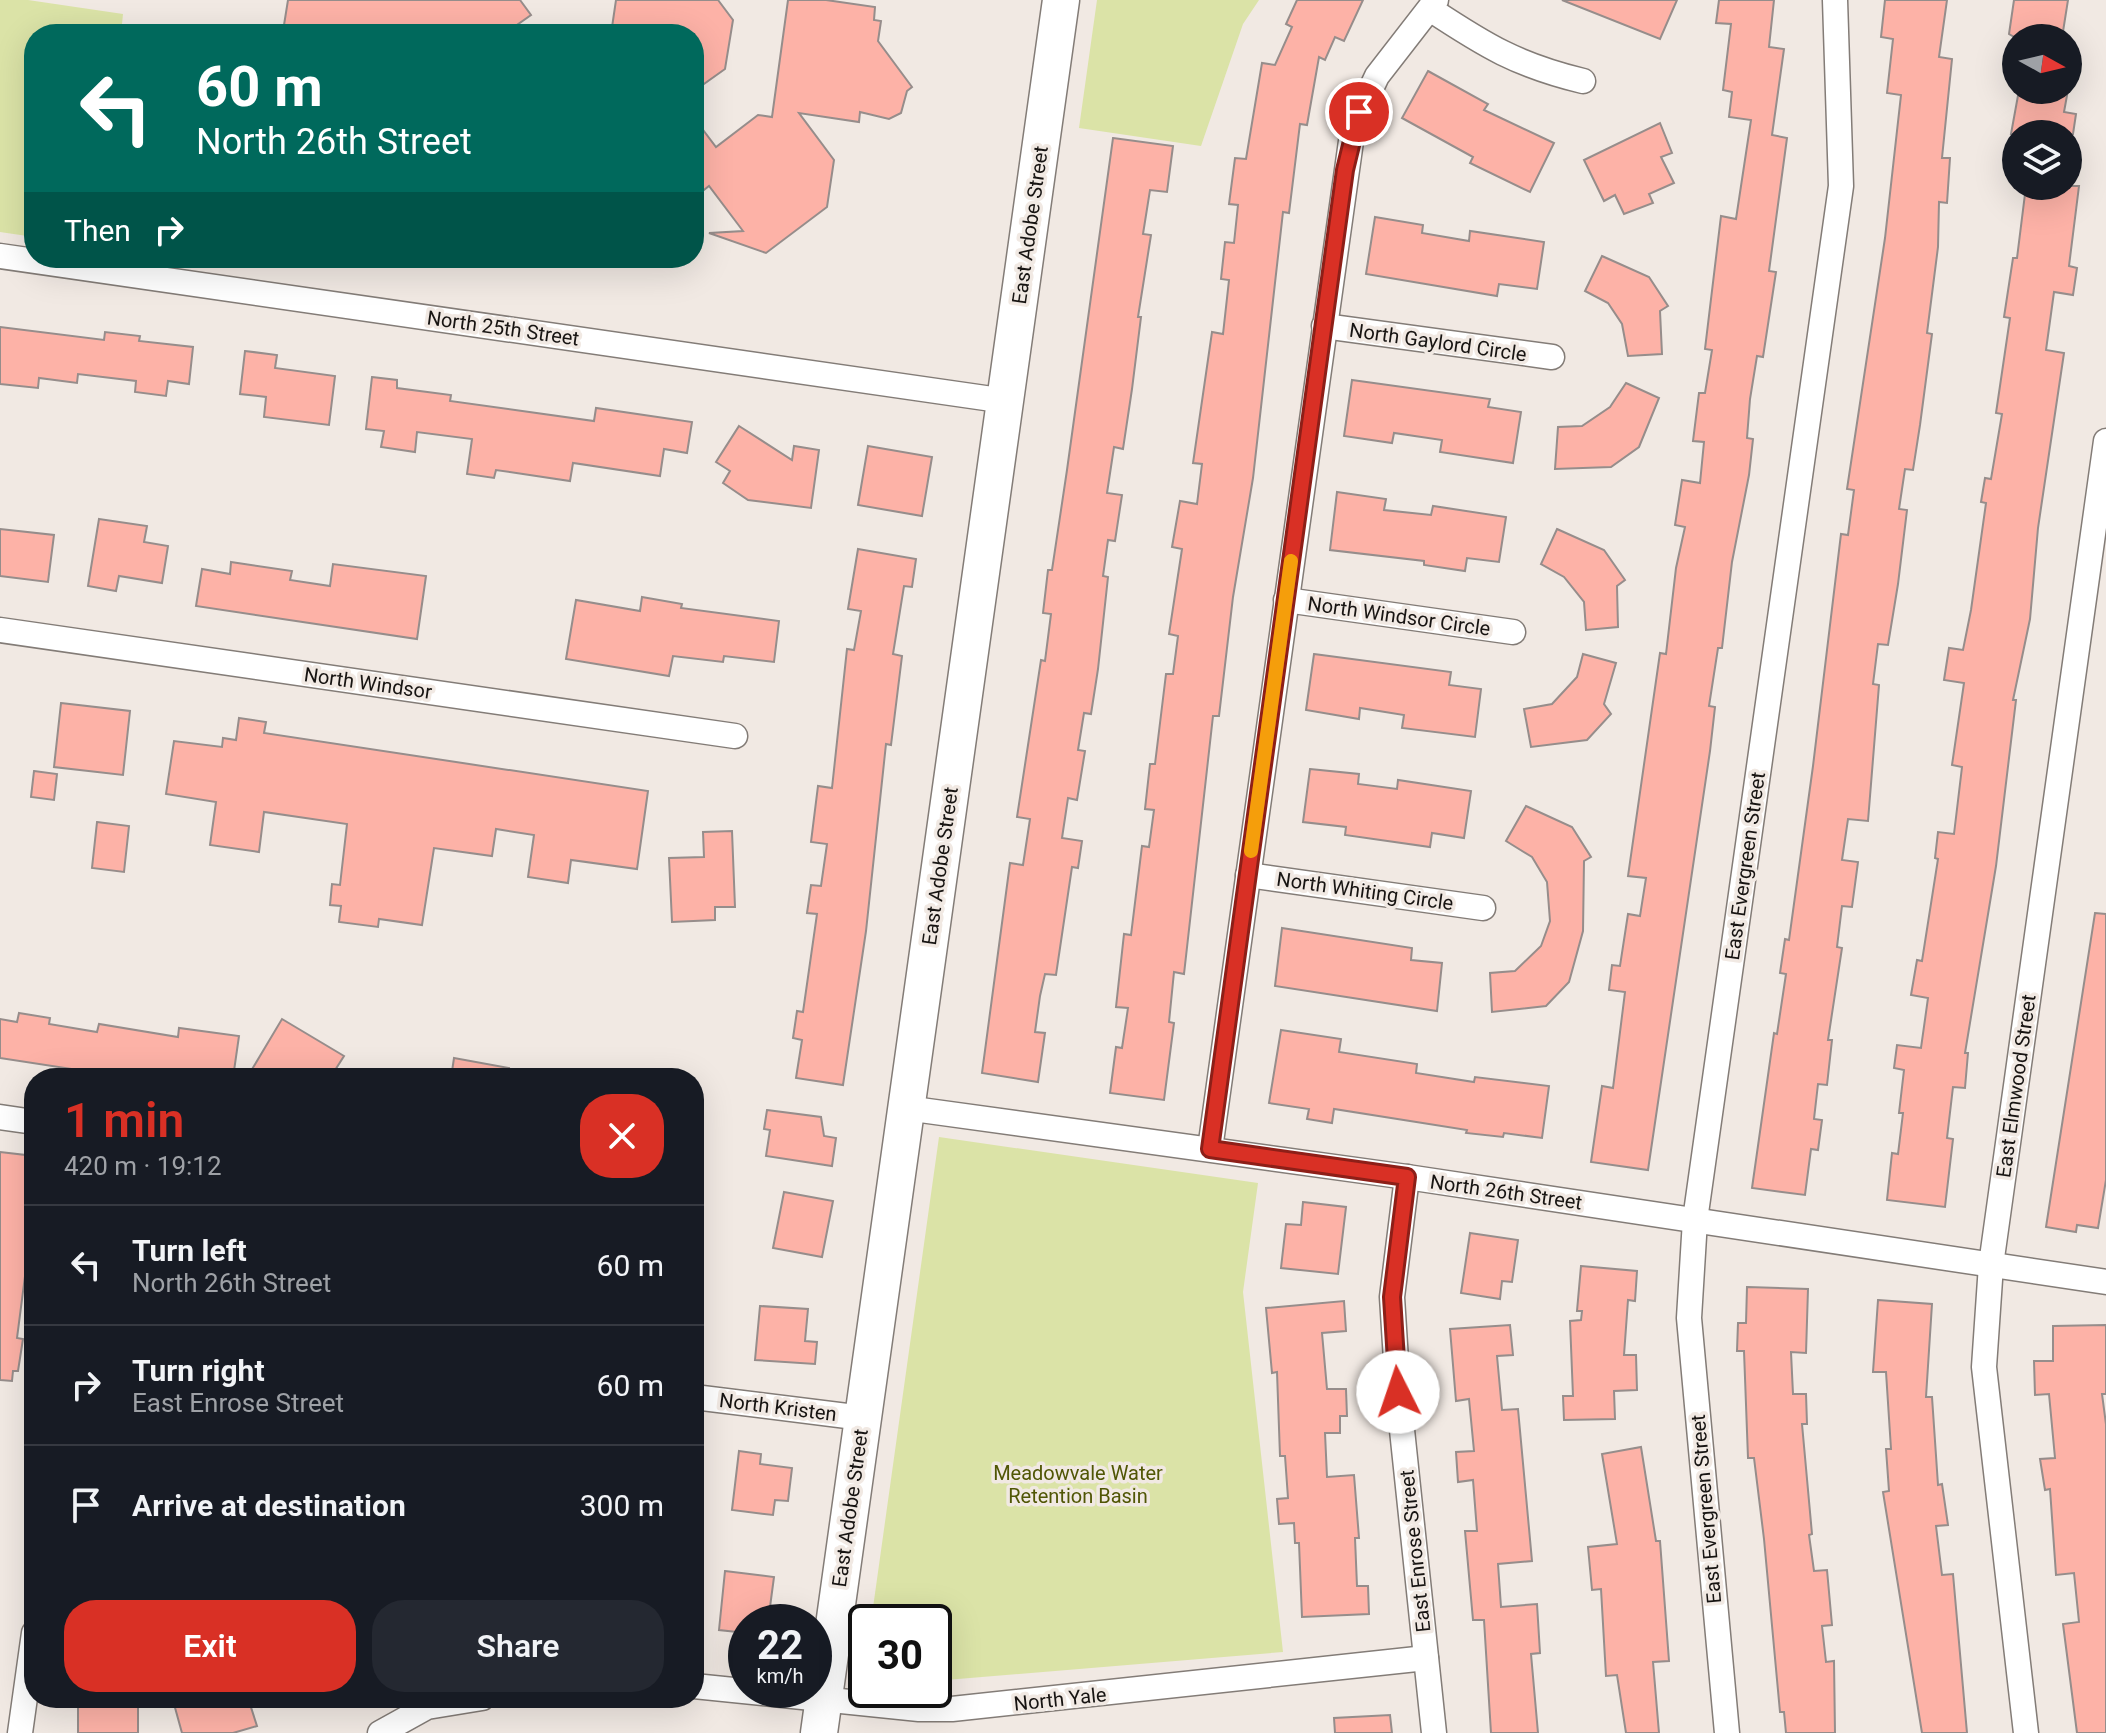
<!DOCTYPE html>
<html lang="en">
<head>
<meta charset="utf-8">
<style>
  body { margin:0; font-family:Roboto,sans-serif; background:#242831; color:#f1f3f6; height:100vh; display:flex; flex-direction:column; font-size:30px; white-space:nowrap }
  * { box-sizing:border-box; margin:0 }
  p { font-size:26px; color:#9ea1a6 }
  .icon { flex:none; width:44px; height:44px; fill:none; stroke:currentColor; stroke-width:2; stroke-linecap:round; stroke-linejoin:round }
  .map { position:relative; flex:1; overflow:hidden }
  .panel { position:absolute; left:24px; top:1068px; width:680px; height:640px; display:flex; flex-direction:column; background:#171b24; border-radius:32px; box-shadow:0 8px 32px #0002 }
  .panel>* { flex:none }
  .top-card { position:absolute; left:24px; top:24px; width:680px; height:244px; border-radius:32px; box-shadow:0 8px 32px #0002; background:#00695c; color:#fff; overflow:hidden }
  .needle { width:52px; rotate:98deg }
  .controls { position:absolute; left:2002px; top:24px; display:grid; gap:16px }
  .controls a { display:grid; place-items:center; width:80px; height:80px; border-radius:50%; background:#171b24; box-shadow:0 8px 32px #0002; font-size:40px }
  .speed { position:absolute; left:728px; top:1604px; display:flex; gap:16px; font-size:40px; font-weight:700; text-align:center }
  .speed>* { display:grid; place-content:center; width:104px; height:104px; border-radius:50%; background:#171b24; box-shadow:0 8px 32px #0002; line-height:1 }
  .speed small { font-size:20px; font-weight:400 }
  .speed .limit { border:4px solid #111; border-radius:12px; background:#fff; color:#111 }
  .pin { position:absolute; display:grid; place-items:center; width:68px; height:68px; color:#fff; margin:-34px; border:4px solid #fff; border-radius:50%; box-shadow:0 2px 8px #0007 }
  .me { position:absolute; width:88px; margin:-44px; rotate:356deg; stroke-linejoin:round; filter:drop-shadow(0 0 6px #0008) }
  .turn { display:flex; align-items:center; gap:28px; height:168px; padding:0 40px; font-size:36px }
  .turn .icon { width:104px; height:104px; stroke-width:2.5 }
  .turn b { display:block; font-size:56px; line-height:68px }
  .then { display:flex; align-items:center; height:76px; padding:0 40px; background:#0003; gap:16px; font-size:30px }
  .round { display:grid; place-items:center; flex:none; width:84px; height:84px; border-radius:32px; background:#242831 }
  .overview { display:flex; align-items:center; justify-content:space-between; height:136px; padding:0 40px }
  h1 { font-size:48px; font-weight:600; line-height:60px; color:#d93025 }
  .cta { display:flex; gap:16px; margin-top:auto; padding:16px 40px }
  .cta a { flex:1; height:92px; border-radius:32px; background:#d93025; color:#fff; font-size:32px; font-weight:600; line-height:92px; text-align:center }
  .cta a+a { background:#242831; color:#f1f3f6 }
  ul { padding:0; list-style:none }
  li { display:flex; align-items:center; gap:24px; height:120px; padding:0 40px; border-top:2px solid #363941 }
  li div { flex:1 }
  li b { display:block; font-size:30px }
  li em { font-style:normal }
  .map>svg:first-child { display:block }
  .green { fill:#dbe3a7 }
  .building { fill:#fdb2a7; stroke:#968d8b; stroke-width:2 }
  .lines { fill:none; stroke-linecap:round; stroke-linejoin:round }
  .street-casing { stroke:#837c77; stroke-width:27 }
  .secondary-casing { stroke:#837c77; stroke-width:39 }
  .street { stroke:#fff; stroke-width:24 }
  .secondary { stroke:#fff; stroke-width:36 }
  .route-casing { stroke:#8d1f18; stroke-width:20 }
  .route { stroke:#d93025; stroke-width:14 }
  .slow { stroke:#f59e0b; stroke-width:14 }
  .labels { text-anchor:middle; stroke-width:7; stroke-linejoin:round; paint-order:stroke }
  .street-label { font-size:20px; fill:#171412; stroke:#f1e9e3 }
  .park-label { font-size:20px; fill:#505605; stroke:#f1e9e3 }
</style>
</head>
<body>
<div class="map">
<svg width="2106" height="1733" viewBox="0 0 2106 1733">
  <rect width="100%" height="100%" fill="#f1e9e3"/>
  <g class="green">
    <polygon points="0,0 28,0 123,14 121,34 34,34 34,237 0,232"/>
    <polygon points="1097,0 1259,0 1243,24 1201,146 1079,128"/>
    <polygon points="939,1137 1258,1183 1243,1292 1283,1652 934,1681 934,1622 871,1622"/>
  </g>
  <g class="building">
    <polygon points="288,0 520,0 531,15 504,34 303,34 304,28 284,25"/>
    <polygon points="616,0 718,0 733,20 725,69 694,91 694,34 611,34"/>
    <polygon points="788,0 826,0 875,7 874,20 881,21 878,41 912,87 907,91 901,113 889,119 860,112 859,122 799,113 834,160 827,207 766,253 709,233 743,231 709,186 694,198 694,118 716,147 758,115 772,117"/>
    <polygon points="1297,0 1363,0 1344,41 1335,37 1325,60 1319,57 1307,125 1300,124 1289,213 1283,212 1253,478 1233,597 1219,716 1213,716 1184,974 1174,972 1169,1022 1174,1023 1164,1100 1110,1093 1116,1047 1122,1048 1128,1008 1116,1007 1124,934 1131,935 1142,846 1149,847 1154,810 1145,809 1150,764 1155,764 1166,674 1173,674 1178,636 1169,634 1182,549 1172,547 1180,501 1197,504 1202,464 1193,463 1212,332 1223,334 1229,280 1221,279 1225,242 1234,243 1238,205 1229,204 1235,158 1246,159 1262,63 1275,65 1292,27 1286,24"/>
    <polygon points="1562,0 1677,0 1660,39"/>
    <polygon points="1719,0 1774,0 1769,47 1784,49 1772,135 1787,138 1769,271 1776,272 1763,357 1757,356 1750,399 1747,438 1753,439 1749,475 1732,562 1722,648 1718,648 1709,706 1715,707 1710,751 1648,1170 1591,1162 1602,1086 1613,1088 1625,992 1609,990 1612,965 1620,966 1628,914 1640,916 1646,878 1628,876 1660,653 1666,654 1676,568 1685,527 1675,525 1682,480 1700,483 1704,442 1693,441 1699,393 1705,393 1712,350 1705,349 1721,216 1736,219 1751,120 1729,117 1732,92 1723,90 1731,24 1716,23"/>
    <polygon points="1885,0 1947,0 1939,57 1952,59 1942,158 1950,158 1947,203 1939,202 1938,247 1927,333 1932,334 1920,425 1913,470 1905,469 1899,509 1907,510 1898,584 1888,645 1878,644 1873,684 1879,685 1868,821 1848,819 1842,860 1858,862 1852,907 1842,906 1837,947 1842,948 1828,1040 1832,1040 1827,1085 1818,1084 1814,1119 1822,1120 1818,1150 1811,1149 1805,1195 1752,1188 1774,1033 1777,1034 1786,974 1780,973 1785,939 1789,940 1813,766 1841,534 1848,535 1854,490 1847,489 1885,238 1901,95 1887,93 1893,39 1881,37"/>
    <polygon points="2014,0 2068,0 2062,38 2016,38 2009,34"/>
    <polygon points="1428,71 1488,104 1484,110 1554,143 1530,192 1470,163 1473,157 1402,118"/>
    <polygon points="2019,90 2068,90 2064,112 2076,114 2073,134 2011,134"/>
    <polygon points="1660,123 1672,153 1661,157 1674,183 1649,194 1653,203 1624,214 1615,195 1604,201 1584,160"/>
    <polygon points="1113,138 1173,146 1167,192 1150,190 1143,234 1151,235 1138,317 1141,317 1132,389 1123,449 1114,447 1107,493 1122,495 1115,541 1108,540 1103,576 1108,577 1098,669 1091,714 1084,713 1078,750 1085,751 1077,800 1068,798 1062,838 1082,841 1078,868 1072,867 1056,975 1045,974 1040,996 1035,1032 1045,1033 1038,1082 982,1073 1010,863 1023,865 1030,819 1017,817 1041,660 1045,661 1051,614 1043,613 1048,570 1052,570 1067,470"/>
    <polygon points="2026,186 2079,186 2069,266 2077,268 2073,295 2054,292 2046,350 2064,353 2038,528 2030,619 2013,700 2016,700 1996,866 1965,1053 1968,1053 1965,1088 1953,1087 1947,1138 1953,1139 1945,1207 1887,1200 1892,1153 1898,1154 1903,1113 1899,1113 1904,1070 1894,1068 1897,1045 1921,1048 1928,998 1911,995 1917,960 1922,961 1938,859 1935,858 1938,832 1954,834 1962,767 1952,765 1964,683 1944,680 1949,648 1963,650 1971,610 1986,503 1981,502 1985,478 1991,479 2002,414 1996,413 2010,318 2004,317 2013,258 2017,258"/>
    <polygon points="1375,217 1423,225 1422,233 1469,241 1470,231 1544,242 1537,289 1499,284 1497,296 1366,274"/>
    <polygon points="1602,256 1649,277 1668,306 1660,311 1662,354 1628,356 1622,324 1608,303 1585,291"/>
    <polygon points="0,327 104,340 105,332 140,336 139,341 193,347 189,384 168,381 166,396 135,392 136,381 78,374 77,383 39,378 38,388 0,384"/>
    <polygon points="245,351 277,355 275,368 335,376 329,425 264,417 266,397 240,394"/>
    <polygon points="372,377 397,380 397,388 451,395 450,401 594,421 596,408 692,422 687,453 664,449 660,476 573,463 570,481 496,470 494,478 467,474 472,439 417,432 415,452 381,447 384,431 366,429"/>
    <polygon points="1352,380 1490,399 1488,407 1521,412 1513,463 1440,452 1442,440 1394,433 1392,443 1344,436"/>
    <polygon points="1626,383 1659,398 1639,447 1611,467 1555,469 1558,427 1582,426 1610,407"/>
    <polygon points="739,426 792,460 794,446 819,450 811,508 748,500 723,483 730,471 716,462"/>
    <polygon points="868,446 932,457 922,516 858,505"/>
    <polygon points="1337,492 1386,499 1384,510 1431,515 1433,506 1506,517 1499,562 1467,558 1465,571 1424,565 1424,561 1330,550"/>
    <polygon points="99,519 147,526 144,542 168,546 162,583 119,576 116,591 88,586"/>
    <polygon points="0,529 54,535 48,582 0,576"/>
    <polygon points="1557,529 1604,550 1625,580 1617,586 1618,627 1586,630 1584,602 1564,577 1541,564"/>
    <polygon points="858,549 916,559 912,587 904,586 893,654 902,656 891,745 886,744 866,931 843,1085 796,1078 802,1040 793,1038 797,1011 803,1012 817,914 807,913 811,885 821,886 827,844 811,842 818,786 832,788 847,649 854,650 861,611 848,609"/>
    <polygon points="231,562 292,571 290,580 330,586 333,564 426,576 417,639 196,606 202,569 230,574"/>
    <polygon points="642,597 682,604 681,608 779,621 774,662 724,656 723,662 673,656 669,676 566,659 576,600 640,611"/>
    <polygon points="1314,654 1451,672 1449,685 1481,689 1475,737 1402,728 1404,715 1360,708 1359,719 1306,710"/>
    <polygon points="1583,654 1616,663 1604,704 1611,714 1587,740 1531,747 1524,709 1552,704 1577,677"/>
    <polygon points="61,703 130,711 123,775 54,767"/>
    <polygon points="239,718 266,722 264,733 648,791 637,869 571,860 568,883 528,877 534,835 496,829 492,856 434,848 422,925 379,919 378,927 339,922 341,906 330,905 332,884 340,885 347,824 264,812 259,852 210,845 216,802 166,794 174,741 222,747 223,738 236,740"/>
    <polygon points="1310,769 1359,774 1358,784 1397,789 1398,780 1471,791 1464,838 1432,833 1430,847 1345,835 1346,827 1303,822"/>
    <polygon points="34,771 57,774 54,800 31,797"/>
    <polygon points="1526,806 1572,827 1591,857 1584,861 1583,931 1569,982 1546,1006 1492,1012 1490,973 1515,971 1541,946 1550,921 1547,882 1532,857 1506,841"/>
    <polygon points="97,822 129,826 124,872 92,868"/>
    <polygon points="732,831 735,907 715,907 715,920 672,922 669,858 704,857 703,832"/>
    <polygon points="2095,913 2106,914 2106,1180 2098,1228 2077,1225 2076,1232 2046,1227"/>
    <polygon points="1282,928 1412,948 1411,960 1442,963 1437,1011 1275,986"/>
    <polygon points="19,1013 50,1018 49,1024 97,1032 99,1024 178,1037 179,1028 239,1036 233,1078 197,1074 196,1078 139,1078 100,1072 99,1078 94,1078 71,1074 72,1069 0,1058 0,1019 17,1022"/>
    <polygon points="282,1019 344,1056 330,1078 263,1078 251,1071"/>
    <polygon points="1281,1030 1341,1039 1339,1052 1417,1064 1416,1073 1474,1082 1475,1077 1549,1086 1542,1138 1504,1133 1503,1137 1466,1133 1467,1130 1334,1109 1332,1123 1307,1119 1309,1109 1269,1103"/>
    <polygon points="454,1058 509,1068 508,1078 451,1078"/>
    <polygon points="767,1110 821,1117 824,1136 836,1138 832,1166 766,1156 770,1130 764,1129"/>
    <polygon points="0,1152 34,1156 34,1231 31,1230 17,1338 23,1339 18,1371 13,1371 12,1381 0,1380"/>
    <polygon points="784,1192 833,1201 822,1257 773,1248"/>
    <polygon points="1303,1202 1346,1207 1338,1274 1281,1268 1286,1224 1301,1225"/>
    <polygon points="1470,1233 1518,1240 1512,1282 1502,1281 1500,1299 1461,1293"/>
    <polygon points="1581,1266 1637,1271 1635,1301 1628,1300 1624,1355 1636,1355 1637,1390 1614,1391 1615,1419 1564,1420 1563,1396 1573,1396 1570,1321 1581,1320 1582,1311 1577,1311"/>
    <polygon points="1747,1287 1808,1289 1806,1353 1791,1352 1793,1394 1806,1394 1807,1424 1802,1424 1812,1534 1809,1535 1814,1571 1827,1570 1832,1625 1822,1626 1826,1662 1834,1661 1835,1733 1786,1733 1784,1712 1780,1712 1764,1539 1754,1458 1748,1458 1744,1351 1737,1351 1738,1323 1746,1323"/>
    <polygon points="1878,1300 1932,1304 1926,1397 1932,1397 1938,1485 1942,1484 1948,1525 1936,1526 1942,1575 1953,1574 1967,1733 1922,1733 1883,1492 1889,1491 1886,1449 1891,1449 1886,1372 1873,1372"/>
    <polygon points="1344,1301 1346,1331 1322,1333 1327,1389 1346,1389 1347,1416 1340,1416 1340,1433 1325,1433 1327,1477 1354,1475 1359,1538 1355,1538 1357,1586 1368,1586 1369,1614 1302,1617 1299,1543 1295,1543 1294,1523 1279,1524 1277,1499 1288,1498 1285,1456 1280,1456 1277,1372 1272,1373 1266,1308"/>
    <polygon points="760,1306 808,1309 805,1341 817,1342 815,1364 755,1360"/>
    <polygon points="1510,1325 1513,1355 1497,1356 1502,1410 1518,1409 1532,1561 1498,1564 1501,1607 1537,1604 1540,1653 1531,1654 1538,1733 1491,1733 1484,1620 1473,1620 1465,1531 1477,1531 1473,1480 1458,1482 1456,1452 1474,1451 1469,1399 1456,1401 1450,1329"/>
    <polygon points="2106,1325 2106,1394 2102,1394 2106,1424 2106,1733 2077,1733 2063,1624 2079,1622 2074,1573 2056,1575 2050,1489 2045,1490 2040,1459 2055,1458 2049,1394 2035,1395 2034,1361 2053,1361 2053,1326"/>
    <polygon points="1641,1447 1656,1541 1660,1541 1669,1661 1653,1662 1659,1733 1626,1733 1617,1675 1606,1676 1601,1589 1592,1590 1588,1547 1617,1544 1602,1454"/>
    <polygon points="739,1451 761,1454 760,1464 792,1468 788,1501 775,1500 773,1515 732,1510"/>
    <polygon points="725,1571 774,1577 768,1622 746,1622 746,1633 719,1630"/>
    <rect x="78" y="1698" width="60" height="35"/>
    <polygon points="195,1698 248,1698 257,1726 233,1733 182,1733 174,1704"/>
    <polygon points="1390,1715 1392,1733 1335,1733 1334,1718"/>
  </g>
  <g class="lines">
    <defs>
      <g id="street">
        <path d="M1430 9C1486 46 1517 65 1583 81"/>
        <polyline points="0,256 1006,401"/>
        <polyline points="1324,326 1552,357"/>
        <polyline points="1286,600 1513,632"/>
        <polyline points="0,630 735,736"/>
        <polyline points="1248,875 1483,908"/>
        <polyline points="906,1108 1407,1177 2106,1282"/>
        <polyline points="0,1117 34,1122"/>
        <polyline points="1210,1149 1353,127 1377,76 1436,0"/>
        <polyline points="1407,1177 1392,1297 1398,1392 1434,1733"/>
        <polyline points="694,1397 863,1418"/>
        <polyline points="694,1686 919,1709 952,1709 1426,1658"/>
        <polyline points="20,1733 34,1633"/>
        <polyline points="380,1733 427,1707 482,1698"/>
        <polyline points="1727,1733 1689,1318 1695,1220 1841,186 1835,0"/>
        <polyline points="2026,1733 1984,1367 1991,1265 2106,441"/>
      </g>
      <polyline id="secondary" points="819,1733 1061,0"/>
    </defs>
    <use href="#street" class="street-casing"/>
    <use href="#secondary" class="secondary-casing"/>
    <use href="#street" class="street"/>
    <use href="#secondary" class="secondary"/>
  </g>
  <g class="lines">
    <defs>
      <polyline id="route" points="1359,112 1345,170 1210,1149 1407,1177 1392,1297 1398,1392"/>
    </defs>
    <use href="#route" class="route-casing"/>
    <use href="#route" class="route"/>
    <polyline class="slow" points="1251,851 1291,561"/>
  </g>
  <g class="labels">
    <g class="street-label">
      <text transform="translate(1030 225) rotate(-82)" y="7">East Adobe Street</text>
      <text transform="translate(503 328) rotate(8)" y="7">North 25th Street</text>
      <text transform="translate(1438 342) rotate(8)" y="7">North Gaylord Circle</text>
      <text transform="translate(1399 616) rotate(8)" y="7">North Windsor Circle</text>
      <text transform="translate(368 683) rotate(8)" y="7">North Windsor</text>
      <text transform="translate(940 866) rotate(-82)" y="7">East Adobe Street</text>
      <text transform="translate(1745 866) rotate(-82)" y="7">East Evergreen Street</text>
      <text transform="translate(1365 891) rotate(8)" y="7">North Whiting Circle</text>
      <text transform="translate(2016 1086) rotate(-82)" y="7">East Elmwood Street</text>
      <text transform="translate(1506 1192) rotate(8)" y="7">North 26th Street</text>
      <text transform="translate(778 1407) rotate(7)" y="7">North Kristen</text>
      <text transform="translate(850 1508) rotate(-82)" y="7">East Adobe Street</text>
      <text transform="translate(1706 1509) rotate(-95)" y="7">East Evergreen Street</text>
      <text transform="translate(1415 1551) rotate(-96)" y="7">East Enrose Street</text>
      <text transform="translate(1060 1699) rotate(-6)" y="7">North Yale</text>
    </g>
    <g class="park-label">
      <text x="1078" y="1480">Meadowvale Water<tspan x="1078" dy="23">Retention Basin</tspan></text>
    </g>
  </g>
</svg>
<div class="controls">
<a><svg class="needle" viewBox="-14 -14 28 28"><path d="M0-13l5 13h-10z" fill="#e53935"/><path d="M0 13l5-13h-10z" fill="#9ea1a6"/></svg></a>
<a><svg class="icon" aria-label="layers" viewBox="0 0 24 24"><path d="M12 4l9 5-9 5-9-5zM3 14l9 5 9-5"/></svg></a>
</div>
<div class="speed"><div>22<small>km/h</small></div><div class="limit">30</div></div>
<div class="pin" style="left:1359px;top:112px;background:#d93025"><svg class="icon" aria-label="arrive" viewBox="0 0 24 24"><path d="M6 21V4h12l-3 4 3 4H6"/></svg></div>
<svg class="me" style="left:1398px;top:1392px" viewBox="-20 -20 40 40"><circle r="19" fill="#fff"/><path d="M0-13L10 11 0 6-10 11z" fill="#d93025"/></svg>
<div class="top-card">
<div class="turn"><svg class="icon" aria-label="left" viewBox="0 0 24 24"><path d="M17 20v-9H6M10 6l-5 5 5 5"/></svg><div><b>60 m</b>North 26th Street</div></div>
<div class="then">Then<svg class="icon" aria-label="right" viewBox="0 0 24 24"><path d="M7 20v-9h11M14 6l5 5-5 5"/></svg></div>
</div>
<section class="panel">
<div class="overview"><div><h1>1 min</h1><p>420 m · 19:12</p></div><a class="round" style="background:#d93025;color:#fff"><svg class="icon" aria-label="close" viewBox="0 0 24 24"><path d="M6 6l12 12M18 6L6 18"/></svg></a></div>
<ul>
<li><svg class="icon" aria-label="left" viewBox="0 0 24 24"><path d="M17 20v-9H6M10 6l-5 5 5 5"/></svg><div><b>Turn left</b><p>North 26th Street</p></div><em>60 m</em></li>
<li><svg class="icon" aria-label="right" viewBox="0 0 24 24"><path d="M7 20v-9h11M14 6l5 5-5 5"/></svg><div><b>Turn right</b><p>East Enrose Street</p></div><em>60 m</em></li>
<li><svg class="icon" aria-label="arrive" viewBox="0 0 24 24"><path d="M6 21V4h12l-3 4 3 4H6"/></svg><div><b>Arrive at destination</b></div><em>300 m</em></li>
</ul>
<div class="cta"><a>Exit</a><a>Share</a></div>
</section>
</div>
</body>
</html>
